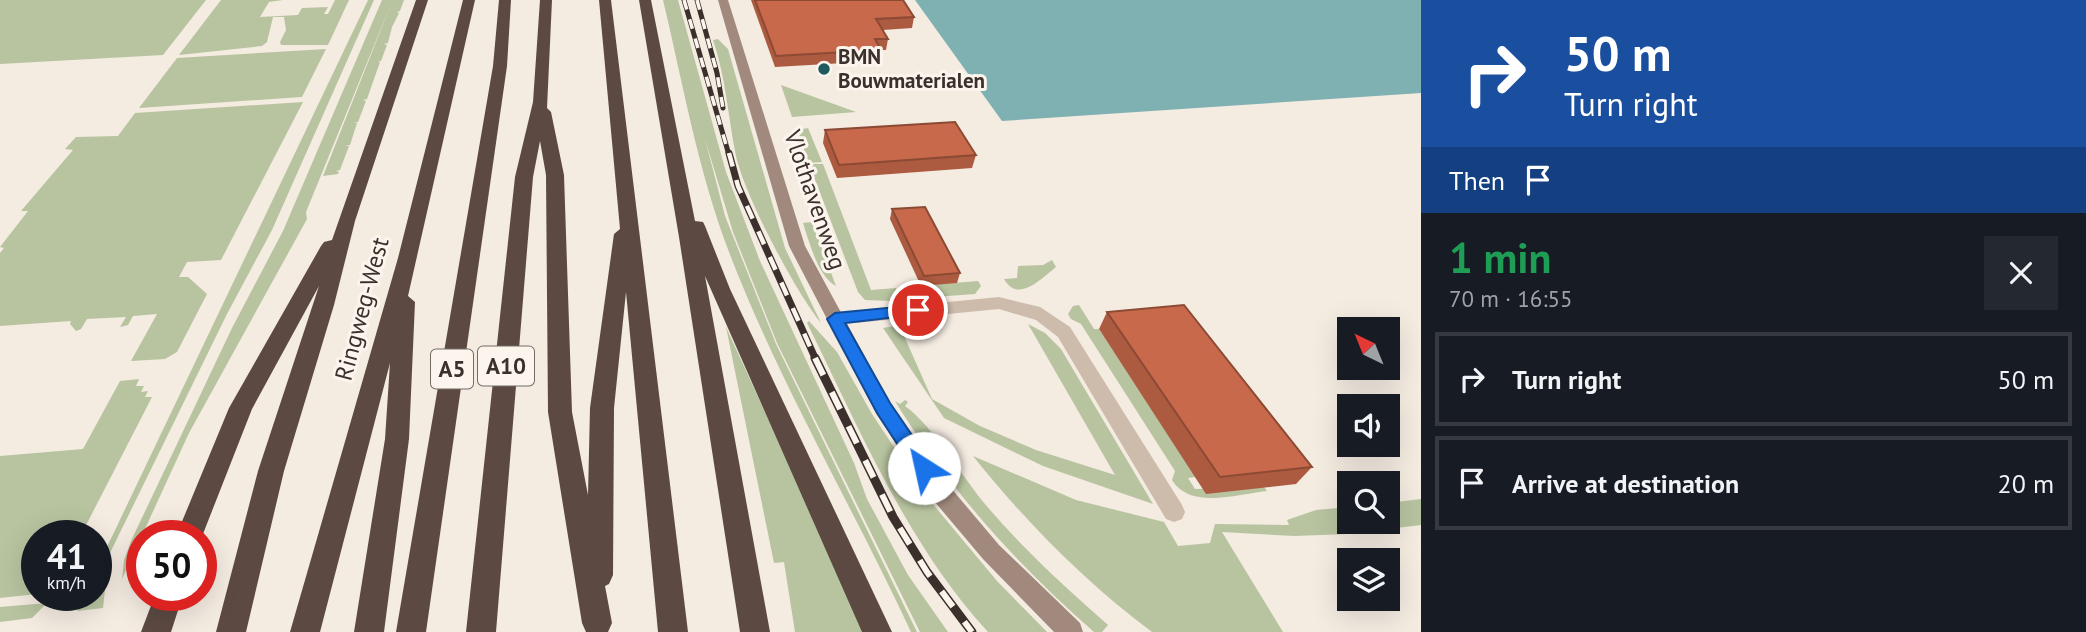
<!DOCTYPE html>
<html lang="en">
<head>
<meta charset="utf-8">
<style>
  body { margin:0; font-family:"PT Sans",sans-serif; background:#242831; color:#f1f3f6; height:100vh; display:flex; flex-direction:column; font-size:26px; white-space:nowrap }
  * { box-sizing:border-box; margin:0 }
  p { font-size:23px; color:#9ea1a6 }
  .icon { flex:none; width:38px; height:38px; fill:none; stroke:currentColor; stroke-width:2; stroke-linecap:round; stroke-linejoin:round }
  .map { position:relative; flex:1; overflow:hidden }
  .panel { display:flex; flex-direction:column; background:#171b24; width:665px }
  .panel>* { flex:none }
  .banner { background:#1a4fa0; color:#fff; overflow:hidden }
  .needle { width:46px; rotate:317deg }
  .fabs { position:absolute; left:1337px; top:317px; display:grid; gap:14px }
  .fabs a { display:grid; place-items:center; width:63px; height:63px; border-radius:0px; background:#171b24; box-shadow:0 7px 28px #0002; font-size:35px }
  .speed { position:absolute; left:21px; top:520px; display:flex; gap:14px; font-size:35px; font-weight:700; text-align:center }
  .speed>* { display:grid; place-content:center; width:91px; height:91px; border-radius:50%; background:#171b24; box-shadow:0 7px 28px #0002; line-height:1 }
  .speed small { font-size:18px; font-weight:400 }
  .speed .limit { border:10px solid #d22; background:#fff; color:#111 }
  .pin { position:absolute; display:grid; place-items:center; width:60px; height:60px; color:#fff; margin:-30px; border:4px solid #fff; border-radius:50%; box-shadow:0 2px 7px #0007 }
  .me { position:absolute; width:77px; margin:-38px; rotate:325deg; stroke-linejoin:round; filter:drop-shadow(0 0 5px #0008) }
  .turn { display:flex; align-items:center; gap:24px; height:147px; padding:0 28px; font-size:32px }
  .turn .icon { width:91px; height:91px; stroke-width:2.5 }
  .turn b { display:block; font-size:49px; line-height:60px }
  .then { display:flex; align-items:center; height:66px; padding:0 28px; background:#0003; gap:14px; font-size:26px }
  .round { display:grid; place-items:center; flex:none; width:74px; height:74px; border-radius:0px; background:#242831 }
  .overview { display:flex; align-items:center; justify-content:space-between; height:119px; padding:0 28px }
  h1 { font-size:42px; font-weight:600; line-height:52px; color:#1e9e55 }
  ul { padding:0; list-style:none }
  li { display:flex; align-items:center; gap:21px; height:94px; margin:0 14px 10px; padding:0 14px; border:4px solid #363941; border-radius:0px }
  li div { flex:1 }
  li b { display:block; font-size:26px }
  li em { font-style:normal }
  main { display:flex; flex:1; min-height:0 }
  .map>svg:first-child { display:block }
  .green { fill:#b8c4a0 }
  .water { fill:#7fb0b2 }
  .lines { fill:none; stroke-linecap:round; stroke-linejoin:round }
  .street { fill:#cdbbac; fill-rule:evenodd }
  .secondary { fill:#a18a7d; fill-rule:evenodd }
  .highway { fill:#5c4a42; fill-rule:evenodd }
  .rail-far2-casing { stroke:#3b302b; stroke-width:5 }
  .rail-far1-casing { stroke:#3b302b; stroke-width:7 }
  .rail-casing { stroke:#3b302b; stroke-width:9 }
  .rail-far2 { stroke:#fbf5ee; stroke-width:3.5; stroke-dasharray:10; stroke-linecap:butt }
  .rail-far1 { stroke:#fbf5ee; stroke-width:4.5; stroke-dasharray:14; stroke-linecap:butt }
  .rail { stroke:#fbf5ee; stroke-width:6; stroke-dasharray:19; stroke-linecap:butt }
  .wall { fill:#ac5a40 }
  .building { fill:#c8694b; stroke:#8c4a34; stroke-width:2 }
  .route { fill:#1a73e8; stroke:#114b97; stroke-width:2 }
  .poi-dot { fill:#1f5a5e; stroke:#fbf5ee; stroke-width:2.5 }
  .labels { text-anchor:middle; stroke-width:6; stroke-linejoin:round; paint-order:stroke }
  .far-poi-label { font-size:21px; font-weight:bold; fill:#3b302b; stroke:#fbf5ee; text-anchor:start }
  .shield { fill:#fbf5ee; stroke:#756b66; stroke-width:2 }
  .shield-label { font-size:23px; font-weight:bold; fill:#3b302b }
  .street-label { font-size:24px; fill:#3b302b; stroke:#fbf5ee }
</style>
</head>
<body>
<main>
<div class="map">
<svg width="1421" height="632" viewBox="0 0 1421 632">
  <rect width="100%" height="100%" fill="#f4ebe1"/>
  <g class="green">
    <polygon points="0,0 206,0 163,55 0,64"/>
    <polygon points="221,0 283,0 269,2 260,17 298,15 302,8 328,7 324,14 328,14 335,0 349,0 328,45 281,45 280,42 286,30 284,17 273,17 267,42 262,46 179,55"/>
    <polygon points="368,0 374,0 272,230 227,314 109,555 103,608 77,611 85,595 96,595 96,570"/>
    <polygon points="382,0 404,0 400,11 397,12 399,13 392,27 388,43 384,44 387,45 381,61 378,61 380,62 367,99 363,100 366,101 358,122 354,123 357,123 350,145 345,146 349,146 340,170 336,171 339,172 338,174 323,176 391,4 306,212 307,219 189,433 122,579 124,560 131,541 232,328 283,231"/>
    <path d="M663 0H678L726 172 760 261 854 463 867 499 908 575 948 632H920L777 343 733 232 705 139 725 216 776 344 917 632H911C852 505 779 383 729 252 698 171 683 84 663 0Z"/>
    <path d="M718 39 728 49 785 248 821 323C795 291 745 196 736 156 728 117 726 78 713 40Z"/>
    <polygon points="326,49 302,97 139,108 177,58"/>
    <polygon points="781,85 856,112 792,117"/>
    <polygon points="303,102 221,260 187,262 179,277 188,277 207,294 177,352 165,359 131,361 157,314 133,316 128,325 120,327 126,317 87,319 81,329 76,331 70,324 71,321 0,326 0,253 4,248 0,247 28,211 21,211 73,150 65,149 76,137 118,136 135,113"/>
    <polygon points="808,128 822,162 808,163 798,130"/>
    <polygon points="809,164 823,164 871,290 896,288 898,292 891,301 865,300 858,292"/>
    <path d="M812 222 836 286C818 277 809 241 803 223Z"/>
    <path d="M1052 260 1056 267C1042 278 1018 304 1004 279L1017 278 1018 266 1043 265Z"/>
    <polygon points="978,281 981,286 975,294 934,297 919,291 917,286"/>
    <path d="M1079 305 1094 329H1099L1196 477 1188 478 1195 489 1264 487 1267 491C1238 494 1190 510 1172 480L1175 471 1081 324 1071 319 1068 314 1073 306Z"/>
    <path d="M809 321 837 352 872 414 927 497 997 581 1047 632H988C907 544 859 428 807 323Z"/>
    <polygon points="913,323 915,327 901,329 932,399 980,426 1036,450 1115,475 1028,324 1045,333 1061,349 1153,504 1043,466 944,418 883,328"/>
    <polygon points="726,327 866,632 795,632 784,562 774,563"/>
    <polygon points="139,379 136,386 144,386 141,392 148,391 145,397 152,397 81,535 37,536 37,594 0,598 0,456 83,449 120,381"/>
    <path d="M905 400 908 402 905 406C933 426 960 474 985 504 1022 548 1065 587 1108 625L1102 632H1094C1017 565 948 488 895 401L900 404Z"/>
    <path d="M973 456 1076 500 1164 522 1178 546 1210 543 1215 524 1289 525 1287 520 1316 510 1349 507V522H1388V503L1421 499V525L1347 534 1295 536 1222 532 1283 632H1152C1085 582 1025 521 973 456Z"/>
    <polygon points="47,603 32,618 0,622 0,607"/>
  </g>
  <polygon class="water" points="915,0 1421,0 1421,93 1002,121"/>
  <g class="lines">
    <polygon class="street" points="999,297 1040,307 1070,327 1182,505 1185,512 1182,519 1174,522 1166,519 1058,337 1036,320 999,309 835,325 829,323 826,319 829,315 835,313"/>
    <polygon class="secondary" points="718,0 728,0 805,246 890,403 945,481 999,545 1080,623 1083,632 1054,632 983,559 929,495 876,413 789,246"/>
    <g class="highway">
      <polygon points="416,0 428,0 355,221 334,305 284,471 246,632 216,632 258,471 319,286 252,409 201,539 201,536 176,536 229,408 321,246 324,242 332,240"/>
      <polygon points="463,0 475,0 408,296 415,302 409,439 384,632 354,632 385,439 390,363 320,632 290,632 398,258"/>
      <polygon points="499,0 511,0 507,66 426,632 396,632 493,66"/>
      <polygon points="540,0 552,0 547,108 551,112 564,175 572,412 588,495 590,408 614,234 620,229 599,0 611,0 688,632 658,632 626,292 614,408 613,575 609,584 605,586 612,623 608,632 586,632 582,623 548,412 546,175 540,141 533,177 496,632 466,632 515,177 533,102"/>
      <polygon points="639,0 651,0 695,221 703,222 705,226 730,289 892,632 862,632 705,276 770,632 740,632 679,237"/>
      <polygon points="155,595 183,595 171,632 141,632"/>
    </g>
    <defs>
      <g id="rail-far2">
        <polyline points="684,0 729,155"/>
        <polyline points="697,0 717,73 723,108"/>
      </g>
      <polyline id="rail-far1" points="729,153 738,186 816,360"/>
      <polyline id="rail" points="815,358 893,517 927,572 972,632"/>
    </defs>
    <use href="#rail-far2" class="rail-far2-casing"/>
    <use href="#rail-far1" class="rail-far1-casing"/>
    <use href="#rail" class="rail-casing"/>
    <use href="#rail-far2" class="rail-far2"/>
    <use href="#rail-far1" class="rail-far1"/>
    <use href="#rail" class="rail"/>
  </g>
  <g class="wall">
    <polygon points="751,0 903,0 914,17 912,28 883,30 888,39 886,50 881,50 879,61 775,67"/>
    <polygon points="825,130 976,155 972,168 837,178 823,143"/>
    <polygon points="892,209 960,273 957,283 921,286 890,219"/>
    <polygon points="1107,312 1312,467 1296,484 1206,494 1099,329"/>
  </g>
  <g class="building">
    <polygon points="755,0 903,0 914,17 876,19 888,39 875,39 881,50 776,56"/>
    <polygon points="955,122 976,155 839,165 825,130"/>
    <polygon points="925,207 960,273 924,276 892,209"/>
    <polygon points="1184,305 1312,467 1220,477 1107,312"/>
  </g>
  <polygon class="route" points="918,305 923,307 925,310 923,314 845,323 890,403 931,463 933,468 931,474 924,476 917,474 877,413 827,319 835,313"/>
  <circle class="poi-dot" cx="824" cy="69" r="7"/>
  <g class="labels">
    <g class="far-poi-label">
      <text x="838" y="64">BMN<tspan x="838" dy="24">Bouwmaterialen</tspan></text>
    </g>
    <g class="shield">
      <rect x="478" y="346.5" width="56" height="39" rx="5"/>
      <rect x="431" y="349.5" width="42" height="39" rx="5"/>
    </g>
    <g class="shield-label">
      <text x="506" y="374">A10</text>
      <text x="452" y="377">A5</text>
    </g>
    <g class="street-label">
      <text transform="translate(815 200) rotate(71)" y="8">Vlothavenweg</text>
      <text transform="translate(362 309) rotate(-75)" y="8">Ringweg-West</text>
    </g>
  </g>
</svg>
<div class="fabs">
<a><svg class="needle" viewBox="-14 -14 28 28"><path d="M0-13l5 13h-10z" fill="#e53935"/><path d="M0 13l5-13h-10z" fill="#9ea1a6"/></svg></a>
<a><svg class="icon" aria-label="sound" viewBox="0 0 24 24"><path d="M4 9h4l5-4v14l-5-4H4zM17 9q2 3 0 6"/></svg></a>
<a><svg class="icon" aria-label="search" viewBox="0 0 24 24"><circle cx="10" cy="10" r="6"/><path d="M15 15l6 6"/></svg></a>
<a><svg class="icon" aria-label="layers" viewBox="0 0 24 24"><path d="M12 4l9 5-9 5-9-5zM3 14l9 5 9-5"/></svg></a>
</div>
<div class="speed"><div>41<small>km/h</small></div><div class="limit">50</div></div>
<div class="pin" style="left:918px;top:310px;background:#d93025"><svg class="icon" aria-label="arrive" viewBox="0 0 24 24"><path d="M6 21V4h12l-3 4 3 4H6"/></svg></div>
<svg class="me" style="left:924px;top:468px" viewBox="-20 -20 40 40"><circle r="19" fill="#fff"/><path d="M0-13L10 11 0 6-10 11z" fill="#1a73e8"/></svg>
</div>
<section class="panel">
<div class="banner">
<div class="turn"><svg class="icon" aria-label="right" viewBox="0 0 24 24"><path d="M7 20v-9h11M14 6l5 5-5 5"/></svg><div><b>50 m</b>Turn right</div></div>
<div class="then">Then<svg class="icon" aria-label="arrive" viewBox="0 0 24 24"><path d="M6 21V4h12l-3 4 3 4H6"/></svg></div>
</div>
<div class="overview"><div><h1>1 min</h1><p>70 m · 16:55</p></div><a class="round"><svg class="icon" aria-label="close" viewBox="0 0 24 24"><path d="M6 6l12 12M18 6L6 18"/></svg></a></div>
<ul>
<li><svg class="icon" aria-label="right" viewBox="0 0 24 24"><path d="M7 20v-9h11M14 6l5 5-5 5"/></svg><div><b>Turn right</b></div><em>50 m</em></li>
<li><svg class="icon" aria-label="arrive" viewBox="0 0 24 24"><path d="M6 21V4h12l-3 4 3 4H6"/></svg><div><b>Arrive at destination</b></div><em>20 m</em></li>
</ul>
</section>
</main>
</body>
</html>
